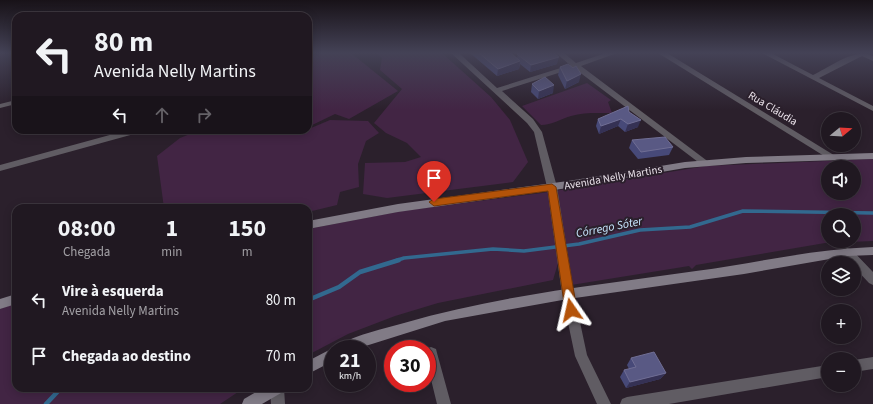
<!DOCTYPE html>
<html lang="pt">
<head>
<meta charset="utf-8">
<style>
  body { margin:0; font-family:"Source Sans 3",sans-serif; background:#2d252e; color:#f1f3f6; height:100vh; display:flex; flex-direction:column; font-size:15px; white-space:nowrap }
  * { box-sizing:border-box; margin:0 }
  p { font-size:13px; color:#a2a0a5 }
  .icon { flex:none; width:22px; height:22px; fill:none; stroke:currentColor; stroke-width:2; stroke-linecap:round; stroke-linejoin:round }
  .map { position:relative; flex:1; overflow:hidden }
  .panel { position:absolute; left:12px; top:204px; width:300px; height:188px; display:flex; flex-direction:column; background:#201821; border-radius:12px; box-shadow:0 2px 10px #0003,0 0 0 1px #3d373f }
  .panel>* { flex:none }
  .hud { position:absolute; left:12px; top:12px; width:300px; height:122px; border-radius:12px; box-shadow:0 2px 10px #0003,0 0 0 1px #3d373f; background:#201821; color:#f1f3f6; overflow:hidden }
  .needle { width:26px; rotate:72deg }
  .buttons { position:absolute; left:821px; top:112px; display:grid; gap:8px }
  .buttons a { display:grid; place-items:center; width:40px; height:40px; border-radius:50%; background:#201821; box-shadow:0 2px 10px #0003,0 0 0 1px #3d373f; font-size:20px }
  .speed { position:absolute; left:324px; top:340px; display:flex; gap:8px; font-size:20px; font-weight:700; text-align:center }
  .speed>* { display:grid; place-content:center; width:52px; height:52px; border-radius:50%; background:#201821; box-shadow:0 2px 10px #0003,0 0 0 1px #3d373f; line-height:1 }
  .speed small { font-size:10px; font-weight:400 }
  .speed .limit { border:6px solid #d22; background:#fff; color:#111 }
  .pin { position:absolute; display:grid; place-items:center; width:34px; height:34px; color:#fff; margin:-41px -17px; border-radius:50% 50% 50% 0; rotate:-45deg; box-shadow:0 0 4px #0007 }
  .pin .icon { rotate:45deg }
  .me { position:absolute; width:44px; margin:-22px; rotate:349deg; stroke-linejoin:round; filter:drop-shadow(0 0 3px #0008) }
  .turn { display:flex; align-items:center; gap:14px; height:84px; padding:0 16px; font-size:18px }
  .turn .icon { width:52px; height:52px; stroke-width:2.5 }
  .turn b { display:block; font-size:28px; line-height:34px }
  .lanes { display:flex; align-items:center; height:38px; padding:0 16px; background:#0003; justify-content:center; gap:20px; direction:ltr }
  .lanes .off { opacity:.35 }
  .eta { display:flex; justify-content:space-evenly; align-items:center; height:68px; text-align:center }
  .eta b { font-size:24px; font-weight:700; line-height:28px }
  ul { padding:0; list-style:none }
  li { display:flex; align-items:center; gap:12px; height:56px; padding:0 16px }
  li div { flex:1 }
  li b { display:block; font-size:15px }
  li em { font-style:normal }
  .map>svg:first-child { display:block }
  .green { fill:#422544; fill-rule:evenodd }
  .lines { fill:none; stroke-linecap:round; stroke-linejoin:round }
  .stream-far1 { stroke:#32698f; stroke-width:3.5 }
  .stream { stroke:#32698f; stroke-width:4.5 }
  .minor { fill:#605c63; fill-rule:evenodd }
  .secondary { fill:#817b86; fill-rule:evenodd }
  .wall { fill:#474978 }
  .shaded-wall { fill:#353154 }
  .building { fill:#595984; stroke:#706e94 }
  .route { fill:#b45309; stroke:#753606 }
  .labels { text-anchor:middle; stroke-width:4; stroke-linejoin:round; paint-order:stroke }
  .street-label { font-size:11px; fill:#eae2ea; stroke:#2b202c }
  .water-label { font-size:12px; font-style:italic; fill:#c8e7ff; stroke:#2b202c }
</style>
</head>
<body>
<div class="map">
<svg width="873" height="404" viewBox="0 0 873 404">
  <rect width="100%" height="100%" fill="#2b202c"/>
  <g class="green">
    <polygon points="320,53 351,53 398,91 349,119 335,114 308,127 308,58"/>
    <polygon points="377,53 442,53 491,97 510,120 528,162 513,182 387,198 363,194 365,163 405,162 421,157 407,143 386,133 374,123 402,89 380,70 382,58"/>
    <path d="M587 83 611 100 608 102 612 113C598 113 584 112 571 116 560 119 552 125 541 125L522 106Z"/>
    <polygon points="330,120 368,121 379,133 366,141 358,164 359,187 340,192 337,205 308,212 308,208 164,208 157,156 180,138 200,130 304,131"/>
    <path d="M873 159V241L825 243 696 265 692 269 689 266 565 286 558 263 553 280 438 303 395 316 348 334 308 355V229L402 211 542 193 706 166ZM828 167H854V193H828ZM828 215H854V241H828Z"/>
    <polygon points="16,303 16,388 244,388 220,404 0,404 0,309"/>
  </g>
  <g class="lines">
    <polyline class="stream-far1" points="395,261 404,258 493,249 524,251 579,244 640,230 690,227 743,211 873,213"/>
    <g class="stream">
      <polyline points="308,300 339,287 360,272 399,260"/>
      <polyline points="46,404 61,388"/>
    </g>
    <g class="minor">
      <polygon points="451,53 459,53 497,88 570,65 556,53 564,53 576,63 606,53 617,53 581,66 710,163 708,165 702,165 574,68 502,91 533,119 542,132 557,187 574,294 587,355 611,404 597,404 575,356 562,294 547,187 534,132 527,123"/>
      <polygon points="658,53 667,53 837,157 832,160 829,159"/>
      <path d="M762 53H771L813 75C830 67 855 47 873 56V61L862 56 819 78 873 106V111Z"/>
      <polygon points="16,100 16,104 0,108 0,104"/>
      <polygon points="128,130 134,130 135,132 134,134 0,171 0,165"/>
      <polygon points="847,248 851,249 873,272 873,285 869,283 854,267 854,263 850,263 842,252 843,249"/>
      <polygon points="431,347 436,349 437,353 451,404 437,404 427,363 426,349"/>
      <polygon points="873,357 873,369 854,372 854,360"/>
      <polygon points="828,365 828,377 669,404 620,404 622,399 627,397"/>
      <polygon points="270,388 284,388 285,404 271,404"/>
    </g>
    <g class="secondary">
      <polygon points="873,153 873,159 746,163 685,168 568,188 398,212 308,229 308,221 398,204 568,181 685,162 746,157"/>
      <path d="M873 247V255L847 256 744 274 568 299 445 321 356 349H337L338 345C359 334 382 329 404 323 499 295 599 285 696 271 755 263 814 249 873 247Z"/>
      <polygon points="16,294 16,304 0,309 0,299"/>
      <polygon points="333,348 336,349 333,349 333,361 308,374 308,361"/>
      <polygon points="263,388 283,388 281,393 262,404 242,404 244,399"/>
    </g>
  </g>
  <g class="wall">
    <polygon points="470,53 511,53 517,58 518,53 557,64 530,72 520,64 519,69 497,76"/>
    <polygon points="560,67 579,82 565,89 558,75"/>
    <polygon points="532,84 553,93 538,99 531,92"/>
    <polygon points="629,112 638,127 625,132 618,126 599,134 596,126 598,119"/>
    <polygon points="632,140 673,147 669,155 638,159 629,148"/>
    <polygon points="631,358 666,373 660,379 626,388 620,377 624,370 629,369 627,365"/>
  </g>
  <g class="shaded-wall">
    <polygon points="559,57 557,64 530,72 531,65"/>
    <polygon points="520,61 519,69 497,76 498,69"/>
    <polygon points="581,74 579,82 565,89 567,81"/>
    <polygon points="554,85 553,93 538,99 539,91"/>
    <polygon points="621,119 618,126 599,134 601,126"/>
    <polygon points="641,120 638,127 625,132 628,124"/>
    <polygon points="666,373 660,379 626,388 630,382"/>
  </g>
  <g class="building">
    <polygon points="479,53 511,53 520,61 498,69"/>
    <polygon points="518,53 554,53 559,57 531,65 517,54"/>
    <polygon points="568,64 573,68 576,66 581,74 567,81 560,67"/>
    <polygon points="545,77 554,85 539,91 532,84"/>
    <polygon points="628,106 629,112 641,120 628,124 621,119 601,126 598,119"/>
    <polygon points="665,137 673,147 641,152 632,140"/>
    <polygon points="654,352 666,373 630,382 624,370 636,367 631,358"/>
  </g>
  <linearGradient id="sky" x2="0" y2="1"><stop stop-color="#181218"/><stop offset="0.48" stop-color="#444256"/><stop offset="1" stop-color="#444256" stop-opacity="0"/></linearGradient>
  <rect width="873" height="110" fill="url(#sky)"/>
  <polygon class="route" points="552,184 556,187 577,310 575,313 571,315 567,313 565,310 548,191 434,206 429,202 434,199"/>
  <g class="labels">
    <g class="street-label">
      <text transform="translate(773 108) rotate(31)" y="4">Rua Cláudia</text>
      <text transform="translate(613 177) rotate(-10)" y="4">Avenida Nelly Martins</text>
    </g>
    <g class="water-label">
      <text transform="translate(609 227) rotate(-11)" y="4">Córrego Sóter</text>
    </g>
  </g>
</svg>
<div class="buttons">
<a><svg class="needle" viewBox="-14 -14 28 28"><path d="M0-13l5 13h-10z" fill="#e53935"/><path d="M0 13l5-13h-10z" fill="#a2a0a5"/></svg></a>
<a><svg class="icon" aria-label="sound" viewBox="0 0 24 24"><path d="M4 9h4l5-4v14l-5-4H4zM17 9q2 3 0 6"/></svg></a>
<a><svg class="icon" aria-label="search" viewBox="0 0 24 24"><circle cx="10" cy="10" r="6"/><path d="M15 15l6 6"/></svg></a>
<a><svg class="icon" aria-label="layers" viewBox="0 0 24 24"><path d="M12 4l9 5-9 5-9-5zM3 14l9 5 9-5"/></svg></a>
<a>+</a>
<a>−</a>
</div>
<div class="speed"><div>21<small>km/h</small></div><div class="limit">30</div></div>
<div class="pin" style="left:434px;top:202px;background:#d93025"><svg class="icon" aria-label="arrive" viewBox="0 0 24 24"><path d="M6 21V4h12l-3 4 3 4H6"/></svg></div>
<svg class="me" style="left:571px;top:310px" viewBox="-20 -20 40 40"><path d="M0-17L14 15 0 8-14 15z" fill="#b45309" stroke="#fff" stroke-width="4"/></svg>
<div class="hud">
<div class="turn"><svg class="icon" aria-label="left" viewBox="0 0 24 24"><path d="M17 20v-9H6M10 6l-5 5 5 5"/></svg><div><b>80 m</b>Avenida Nelly Martins</div></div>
<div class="lanes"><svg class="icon" aria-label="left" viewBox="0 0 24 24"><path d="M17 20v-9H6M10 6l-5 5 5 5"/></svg><svg class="icon off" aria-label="ahead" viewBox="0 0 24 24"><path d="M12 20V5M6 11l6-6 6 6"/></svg><svg class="icon off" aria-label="right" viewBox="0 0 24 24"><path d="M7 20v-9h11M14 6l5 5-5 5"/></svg></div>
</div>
<section class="panel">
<div class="eta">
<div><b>08:00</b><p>Chegada</p></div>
<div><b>1</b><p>min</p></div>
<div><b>150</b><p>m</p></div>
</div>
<ul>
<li><svg class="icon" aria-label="left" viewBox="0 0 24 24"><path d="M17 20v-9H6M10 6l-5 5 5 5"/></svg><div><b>Vire à esquerda</b><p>Avenida Nelly Martins</p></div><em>80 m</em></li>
<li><svg class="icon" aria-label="arrive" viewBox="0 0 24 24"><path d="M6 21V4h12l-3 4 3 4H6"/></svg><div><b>Chegada ao destino</b></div><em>70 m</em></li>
</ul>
</section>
</div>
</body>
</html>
